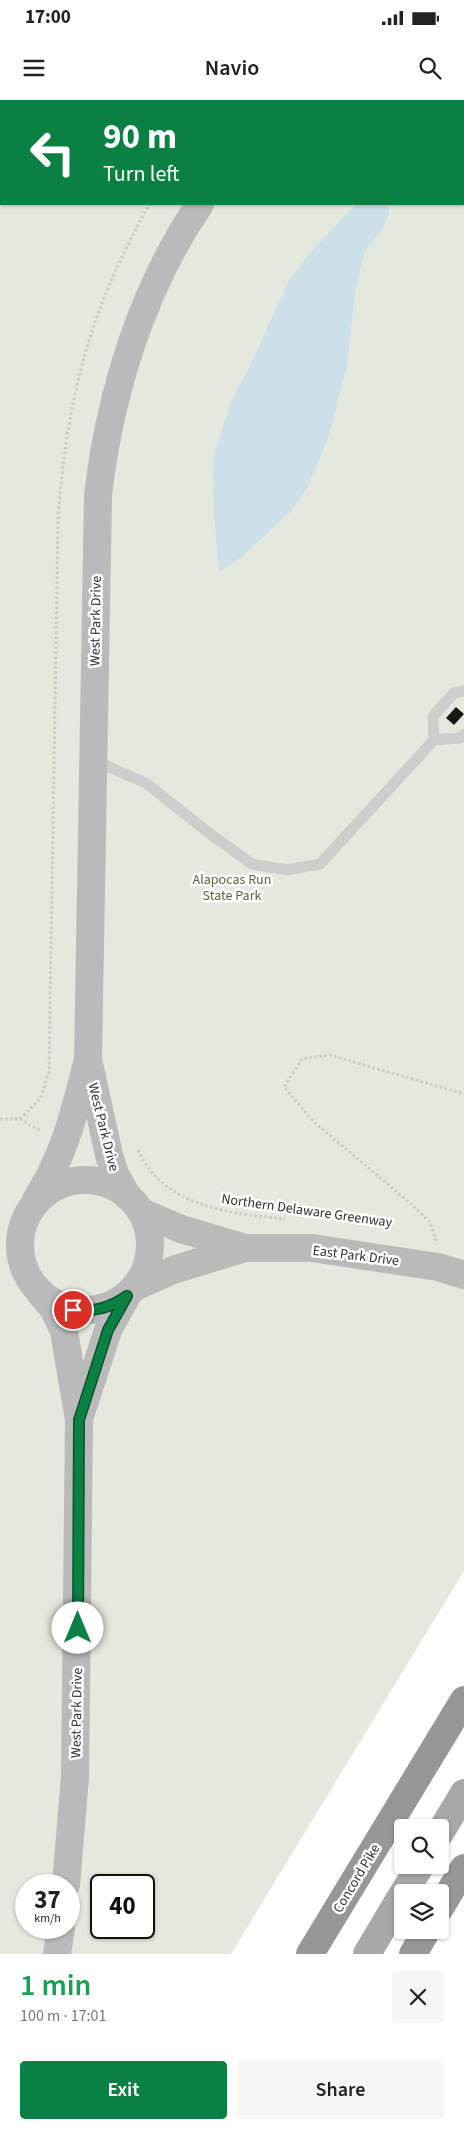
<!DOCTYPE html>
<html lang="en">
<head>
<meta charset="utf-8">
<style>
  body { margin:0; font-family:"Source Sans 3",sans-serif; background:#f6f6f6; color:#222; height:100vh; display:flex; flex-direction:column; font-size:19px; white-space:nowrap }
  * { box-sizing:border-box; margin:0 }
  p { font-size:16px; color:#767676 }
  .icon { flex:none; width:28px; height:28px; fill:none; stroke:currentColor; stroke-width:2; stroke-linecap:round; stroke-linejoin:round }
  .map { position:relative; height:1854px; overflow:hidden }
  .side { display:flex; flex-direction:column; background:#fff; flex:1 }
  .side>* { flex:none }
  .hud { position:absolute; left:0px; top:0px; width:465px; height:105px; box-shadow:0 1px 4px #0004; background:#0b8043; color:#fff; overflow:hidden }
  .fabs { position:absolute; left:394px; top:1719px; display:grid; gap:10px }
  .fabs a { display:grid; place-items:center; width:55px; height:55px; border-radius:5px; background:#fff; box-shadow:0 1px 4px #0004; font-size:25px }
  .speed { position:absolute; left:15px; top:1774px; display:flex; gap:10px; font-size:25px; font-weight:700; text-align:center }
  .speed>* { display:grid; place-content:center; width:65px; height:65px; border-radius:50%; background:#fff; box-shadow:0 1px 4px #0004; line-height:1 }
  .speed small { font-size:12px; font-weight:400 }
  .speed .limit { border:2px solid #111; border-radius:8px; background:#fff; color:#111 }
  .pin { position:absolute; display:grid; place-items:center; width:42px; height:42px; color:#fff; margin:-21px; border:2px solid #fff; border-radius:50%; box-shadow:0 1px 5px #0007 }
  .me { position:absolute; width:55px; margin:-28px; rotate:0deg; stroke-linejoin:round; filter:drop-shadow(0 0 4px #0008) }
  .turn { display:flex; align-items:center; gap:18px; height:105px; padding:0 20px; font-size:22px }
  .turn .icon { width:65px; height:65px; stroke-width:2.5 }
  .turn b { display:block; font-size:35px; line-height:42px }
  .round { display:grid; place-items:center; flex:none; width:52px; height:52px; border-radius:5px; background:#f6f6f6 }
  .summary { display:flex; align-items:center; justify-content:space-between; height:85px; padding:0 20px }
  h1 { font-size:30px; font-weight:600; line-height:38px; color:#1e9e55 }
  .button { display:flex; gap:10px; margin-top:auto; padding:10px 20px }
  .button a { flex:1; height:58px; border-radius:5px; background:#0b8043; color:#fff; font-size:20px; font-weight:600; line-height:58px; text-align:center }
  .button a+a { background:#f6f6f6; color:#222 }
  .status { display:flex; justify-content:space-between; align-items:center; height:35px; padding:0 25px; background:#fff; direction:ltr }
  .status svg { height:14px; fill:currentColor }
  header { display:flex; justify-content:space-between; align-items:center; height:65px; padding:0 20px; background:#fff; font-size:22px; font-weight:600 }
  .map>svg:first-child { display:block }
  .green { fill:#e5e9dd; fill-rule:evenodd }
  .water { fill:#cbe0e8 }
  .building { fill:#171717 }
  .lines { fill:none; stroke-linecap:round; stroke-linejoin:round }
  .path { stroke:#cacaca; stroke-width:3; stroke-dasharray:2.5 2.5; stroke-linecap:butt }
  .lane { stroke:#cdcdcd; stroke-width:11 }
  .secondary { stroke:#bababa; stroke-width:28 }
  .primary { stroke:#a8a8a8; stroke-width:28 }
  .highway { stroke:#979797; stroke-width:28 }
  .route-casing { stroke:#07532c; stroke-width:12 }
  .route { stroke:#0b8043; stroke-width:9 }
  .labels { text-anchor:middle; stroke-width:5; stroke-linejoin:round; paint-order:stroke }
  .street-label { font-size:14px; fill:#303030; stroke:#fff }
  .park-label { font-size:14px; fill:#586941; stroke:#fff }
</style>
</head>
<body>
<div class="status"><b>17:00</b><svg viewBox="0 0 49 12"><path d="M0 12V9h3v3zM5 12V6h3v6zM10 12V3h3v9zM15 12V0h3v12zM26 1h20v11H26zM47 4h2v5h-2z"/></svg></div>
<header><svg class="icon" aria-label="menu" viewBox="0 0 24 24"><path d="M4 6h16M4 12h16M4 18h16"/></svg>Navio<svg class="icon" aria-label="search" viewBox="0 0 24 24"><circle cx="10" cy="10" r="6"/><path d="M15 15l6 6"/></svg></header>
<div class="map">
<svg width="464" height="1854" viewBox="0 0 464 1854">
  <rect width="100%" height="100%" fill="#fff"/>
  <path class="green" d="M0 0H464V1471L231 1854H0ZM1 1H464V104H1ZM26 1785H69V1828H26ZM101 1785H144V1828H101Z"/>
  <polygon class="water" points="356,104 389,104 389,113 382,130 365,150 355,192 347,265 328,339 308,386 291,411 243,456 219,473 214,414 213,358 231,301 249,268 289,180 309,154"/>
  <polygon class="building" points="456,607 464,614 454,625 446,618"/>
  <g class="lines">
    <g class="path">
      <polyline points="227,1 228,0"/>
      <polyline points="0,1019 20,1019 41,1031"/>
      <path d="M20 1019 41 998 49 971 58 422C64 327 82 236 125 151 133 135 140 119 150 104"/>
      <path d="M138 1050C165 1108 229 1113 285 1119"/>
      <polyline points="436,1141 430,1122 410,1103 314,1022 284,987 302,959 330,955 464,994"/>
    </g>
    <g class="lane">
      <polyline points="434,640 460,638 464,634"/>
      <polyline points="95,661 146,683 209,733 252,764 287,770 320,764 434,640 433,616 454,593 464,591"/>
    </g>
    <g class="secondary">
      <polyline points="285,1 286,0"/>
      <circle cx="85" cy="1145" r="65"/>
      <path d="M126 1094 115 1074 109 1055 88 959 98 395C110 293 142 189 200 104"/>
      <path d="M36 1100C65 1054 74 1014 87 963"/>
      <polyline points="141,1112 181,1129 245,1148 312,1148 438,1167 464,1175"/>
      <polyline points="137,1186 173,1170 245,1148"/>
      <polyline points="40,1193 53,1208 64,1231 79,1320 75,1677 66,1785"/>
      <polyline points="80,1316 108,1230 127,1196"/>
      <polyline points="57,1854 61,1828"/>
    </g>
    <g class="primary">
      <polyline points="440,1733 464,1693"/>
      <polyline points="404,1792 421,1765"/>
      <polyline points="367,1854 402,1795"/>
    </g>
    <g class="highway">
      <polyline points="440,1808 464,1768"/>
      <polyline points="310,1854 464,1600"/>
      <polyline points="413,1854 427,1830"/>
    </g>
  </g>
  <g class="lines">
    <defs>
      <path id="route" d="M73 1210C94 1212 110 1208 127 1196L108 1230 79 1320 78 1528"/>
    </defs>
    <use href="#route" class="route-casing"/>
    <use href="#route" class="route"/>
  </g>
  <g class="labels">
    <g class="street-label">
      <text transform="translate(95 521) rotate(-89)" y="5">West Park Drive</text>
      <text transform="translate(104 1027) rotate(76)" y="5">West Park Drive</text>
      <text transform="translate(307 1110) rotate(8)" y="5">Northern Delaware Greenway</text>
      <text transform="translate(356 1155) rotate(7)" y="5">East Park Drive</text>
      <text transform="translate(76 1613) rotate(-89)" y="5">West Park Drive</text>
      <text transform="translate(356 1778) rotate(-59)" y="5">Concord Pike</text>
    </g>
    <g class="park-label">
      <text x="232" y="784">Alapocas Run<tspan x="232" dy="16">State Park</tspan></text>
    </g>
  </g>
</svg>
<div class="fabs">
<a><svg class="icon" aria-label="search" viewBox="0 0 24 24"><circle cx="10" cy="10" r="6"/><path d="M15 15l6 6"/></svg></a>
<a><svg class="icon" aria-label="layers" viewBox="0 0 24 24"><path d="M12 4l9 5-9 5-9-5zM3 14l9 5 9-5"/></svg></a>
</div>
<div class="speed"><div>37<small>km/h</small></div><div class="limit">40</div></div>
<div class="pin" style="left:73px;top:1210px;background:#d93025"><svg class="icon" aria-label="arrive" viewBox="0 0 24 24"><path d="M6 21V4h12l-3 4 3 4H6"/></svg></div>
<svg class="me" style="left:78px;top:1528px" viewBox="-20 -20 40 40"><circle r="19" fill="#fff"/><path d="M0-13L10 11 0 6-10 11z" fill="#0b8043"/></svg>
<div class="hud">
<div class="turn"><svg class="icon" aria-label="left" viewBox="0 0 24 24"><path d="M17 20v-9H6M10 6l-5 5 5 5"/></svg><div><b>90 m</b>Turn left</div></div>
</div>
</div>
<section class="side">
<div class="summary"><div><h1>1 min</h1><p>100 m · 17:01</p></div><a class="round"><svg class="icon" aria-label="close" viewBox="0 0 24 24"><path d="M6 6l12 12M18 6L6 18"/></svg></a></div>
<div class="button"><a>Exit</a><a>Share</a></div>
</section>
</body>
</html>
